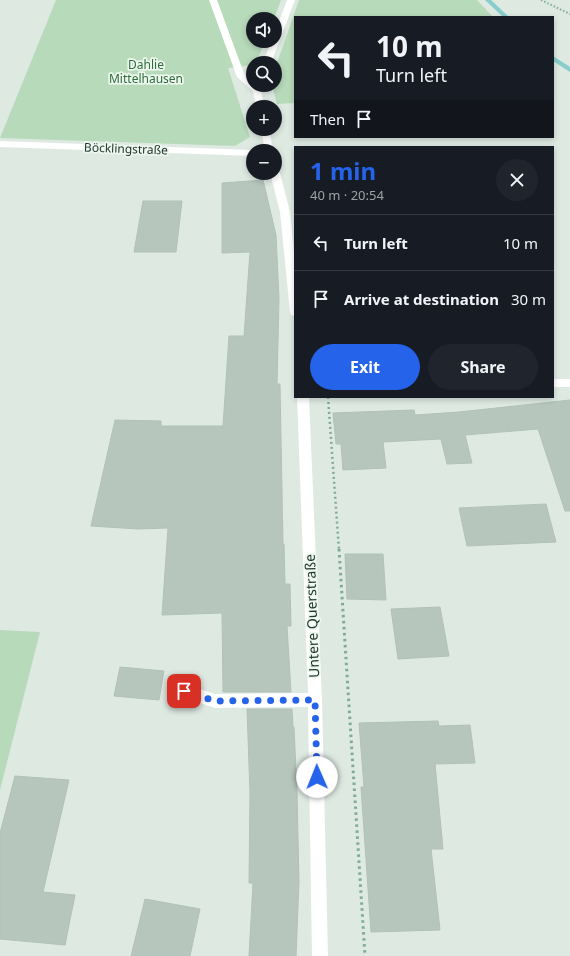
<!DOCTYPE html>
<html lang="en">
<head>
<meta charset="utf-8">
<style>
  body { margin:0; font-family:"Noto Sans",sans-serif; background:#20242c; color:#f1f3f6; height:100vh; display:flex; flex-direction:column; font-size:15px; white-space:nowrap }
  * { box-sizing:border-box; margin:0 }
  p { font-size:13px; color:#9ea1a6 }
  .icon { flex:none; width:22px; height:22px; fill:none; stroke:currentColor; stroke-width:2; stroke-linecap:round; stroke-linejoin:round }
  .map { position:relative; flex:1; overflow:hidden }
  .sheet { position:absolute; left:294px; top:146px; width:260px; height:252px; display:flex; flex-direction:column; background:#171b24; border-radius:0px; box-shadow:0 2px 6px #0003 }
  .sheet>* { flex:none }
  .hud { position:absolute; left:294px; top:16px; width:260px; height:122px; border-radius:0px; box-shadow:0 2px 6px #0003; background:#171b24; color:#f1f3f6; overflow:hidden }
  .tools { position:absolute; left:246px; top:12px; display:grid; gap:8px }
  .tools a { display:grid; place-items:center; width:36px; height:36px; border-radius:50%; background:#171b24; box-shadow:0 2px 6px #0003; font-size:20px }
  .pin { position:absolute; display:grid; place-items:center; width:34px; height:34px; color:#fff; margin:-17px; border-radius:8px; box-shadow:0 2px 6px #0006 }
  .me { position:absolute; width:44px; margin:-22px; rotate:359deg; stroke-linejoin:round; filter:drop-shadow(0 0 3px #0008) }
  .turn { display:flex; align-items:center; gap:14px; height:84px; padding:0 16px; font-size:18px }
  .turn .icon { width:52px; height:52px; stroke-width:2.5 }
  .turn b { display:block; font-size:28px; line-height:34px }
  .then { display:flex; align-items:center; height:38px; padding:0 16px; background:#0003; gap:8px; font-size:15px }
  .round { display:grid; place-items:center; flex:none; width:42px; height:42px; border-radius:21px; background:#20242c }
  .headline { display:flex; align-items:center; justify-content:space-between; height:68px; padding:0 16px }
  h1 { font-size:24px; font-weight:700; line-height:30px; color:#2563eb }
  .cta { display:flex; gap:8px; margin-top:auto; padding:8px 16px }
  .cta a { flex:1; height:46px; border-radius:24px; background:#2563eb; color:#fff; font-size:16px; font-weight:700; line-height:46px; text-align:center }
  .cta a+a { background:#20242c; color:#f1f3f6 }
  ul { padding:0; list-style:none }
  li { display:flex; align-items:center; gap:12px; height:56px; padding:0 16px; border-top:1px solid #363941 }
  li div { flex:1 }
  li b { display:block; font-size:15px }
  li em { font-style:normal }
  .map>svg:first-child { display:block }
  .green { fill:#b7daba }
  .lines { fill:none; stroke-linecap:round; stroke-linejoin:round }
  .stream { fill:#86cdcc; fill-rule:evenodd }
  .building { fill:#b6c6bd; stroke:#b0c2b8 }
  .path-far2 { stroke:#7fab96; stroke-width:2; stroke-dasharray:1.5 2; stroke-linecap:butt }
  .path-far1 { stroke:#7fab96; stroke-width:2.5; stroke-dasharray:2 3; stroke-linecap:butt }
  .path { stroke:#7fab96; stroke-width:3; stroke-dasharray:2.5 3.5; stroke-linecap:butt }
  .minor { fill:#fff; fill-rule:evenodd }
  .route { stroke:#2563eb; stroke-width:7; stroke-dasharray:0 12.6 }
  .labels { text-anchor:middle; stroke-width:3.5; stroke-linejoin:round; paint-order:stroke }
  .far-park-label { font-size:12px; fill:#2c6d3a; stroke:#eef6f0 }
  .far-street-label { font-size:12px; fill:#20382d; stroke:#eef6f0 }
  .street-label { font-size:14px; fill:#20382d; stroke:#eef6f0 }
</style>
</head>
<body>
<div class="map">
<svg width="570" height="956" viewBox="0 0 570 956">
  <rect width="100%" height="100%" fill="#dee9e2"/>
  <g class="green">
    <polygon points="56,0 281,0 274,19 253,19 253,41 265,41 256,63 253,63 253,65 228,68 250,137 235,146 0,138"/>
    <polygon points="299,0 477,0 493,17 295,17 295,103 277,104 272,85 275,85 275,69"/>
    <polygon points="0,630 40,632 0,790"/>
  </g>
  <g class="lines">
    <g class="stream">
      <polygon points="485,0 491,0 509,17 503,17"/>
      <polygon points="553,56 570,67 570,72 553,61"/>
    </g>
  </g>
  <g class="building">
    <polygon points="263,180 276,235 279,298 277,384 280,384 283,544 284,544 285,584 290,584 291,626 287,626 291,692 223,692 222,613 162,615 168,528 138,529 91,526 115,420 161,421 161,426 223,426 229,336 244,336 250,252 222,253 222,183"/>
    <polygon points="143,201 182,201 176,252 134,252"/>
    <polygon points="570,400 570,511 565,511 538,429 465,435 472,463 447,464 441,439 383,442 386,468 343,470 341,444 336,444 333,413 414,410 415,415 459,412"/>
    <polygon points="546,504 556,542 467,546 459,508"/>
    <polygon points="345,554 383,554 386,600 347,599"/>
    <polygon points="440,607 449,656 398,659 391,609"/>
    <polygon points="120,667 164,671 159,700 114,696"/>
    <polygon points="247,709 292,709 293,727 294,727 297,792 299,882 296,956 249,956 253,883 249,883 250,793"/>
    <polygon points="438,721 439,726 470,725 475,763 435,764 443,849 431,849 440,930 371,932 361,787 364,787 359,723"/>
    <polygon points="15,776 69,780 43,892 75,895 65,945 0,939 0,833"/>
    <polygon points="145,899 200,909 190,956 131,956"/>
  </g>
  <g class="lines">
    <polyline class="path-far2" points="541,0 570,14"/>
    <polyline class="path-far1" points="328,397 339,550"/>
    <polyline class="path" points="339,549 365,956"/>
    <g class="minor">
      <polygon points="209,0 217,0 245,76 253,83 253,85 256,85 261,90 264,107 256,107 253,91 237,77"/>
      <polygon points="287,0 295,0 271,63 263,63 271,41 275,41 275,32"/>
      <polygon points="261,129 269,129 273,151 265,151"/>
      <polygon points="0,141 253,150 256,151 253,151 253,156 0,147"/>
      <polygon points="275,170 280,173 290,212 295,262 295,316 291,315 290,312 280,212 270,173 275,173"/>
      <rect x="553" y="379" width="17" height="8"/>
      <polygon points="297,397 309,397 322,700 328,956 312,956 308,707 215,708 179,696 177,691 179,686 184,684 215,694 308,693"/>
    </g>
  </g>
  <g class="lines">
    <polyline class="route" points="184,691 215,701 315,700 317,777"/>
  </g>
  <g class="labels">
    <g class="far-park-label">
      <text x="146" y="69">Dahlie<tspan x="146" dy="14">Mittelhausen</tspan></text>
    </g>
    <g class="far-street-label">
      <text transform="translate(126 149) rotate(2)" y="4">Böcklingstraße</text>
    </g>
    <g class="street-label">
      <text transform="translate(312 616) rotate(-92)" y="5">Untere Querstraße</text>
    </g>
  </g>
</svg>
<div class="tools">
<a><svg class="icon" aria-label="sound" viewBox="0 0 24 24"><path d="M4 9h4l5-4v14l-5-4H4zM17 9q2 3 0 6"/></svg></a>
<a><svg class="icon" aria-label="search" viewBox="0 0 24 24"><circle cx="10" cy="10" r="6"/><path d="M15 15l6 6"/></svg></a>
<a>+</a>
<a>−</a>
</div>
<div class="pin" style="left:184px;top:691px;background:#d93025"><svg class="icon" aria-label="arrive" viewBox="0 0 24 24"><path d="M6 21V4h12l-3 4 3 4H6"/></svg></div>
<svg class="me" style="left:317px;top:777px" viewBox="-20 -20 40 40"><circle r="19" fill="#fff"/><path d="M0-13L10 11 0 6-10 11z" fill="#2563eb"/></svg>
<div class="hud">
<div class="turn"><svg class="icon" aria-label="left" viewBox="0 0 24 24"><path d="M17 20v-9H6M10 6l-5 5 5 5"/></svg><div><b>10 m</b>Turn left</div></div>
<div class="then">Then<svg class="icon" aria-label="arrive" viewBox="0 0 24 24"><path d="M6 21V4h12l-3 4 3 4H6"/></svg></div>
</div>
<section class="sheet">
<div class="headline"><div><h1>1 min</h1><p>40 m · 20:54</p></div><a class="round"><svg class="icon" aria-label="close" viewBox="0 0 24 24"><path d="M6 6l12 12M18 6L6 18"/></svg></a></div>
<ul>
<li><svg class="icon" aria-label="left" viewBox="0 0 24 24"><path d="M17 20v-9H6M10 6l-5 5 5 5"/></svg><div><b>Turn left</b></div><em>10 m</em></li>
<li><svg class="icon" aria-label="arrive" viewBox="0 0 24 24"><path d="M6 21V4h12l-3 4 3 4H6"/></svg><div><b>Arrive at destination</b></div><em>30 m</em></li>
</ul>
<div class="cta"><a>Exit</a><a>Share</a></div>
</section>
</div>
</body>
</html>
